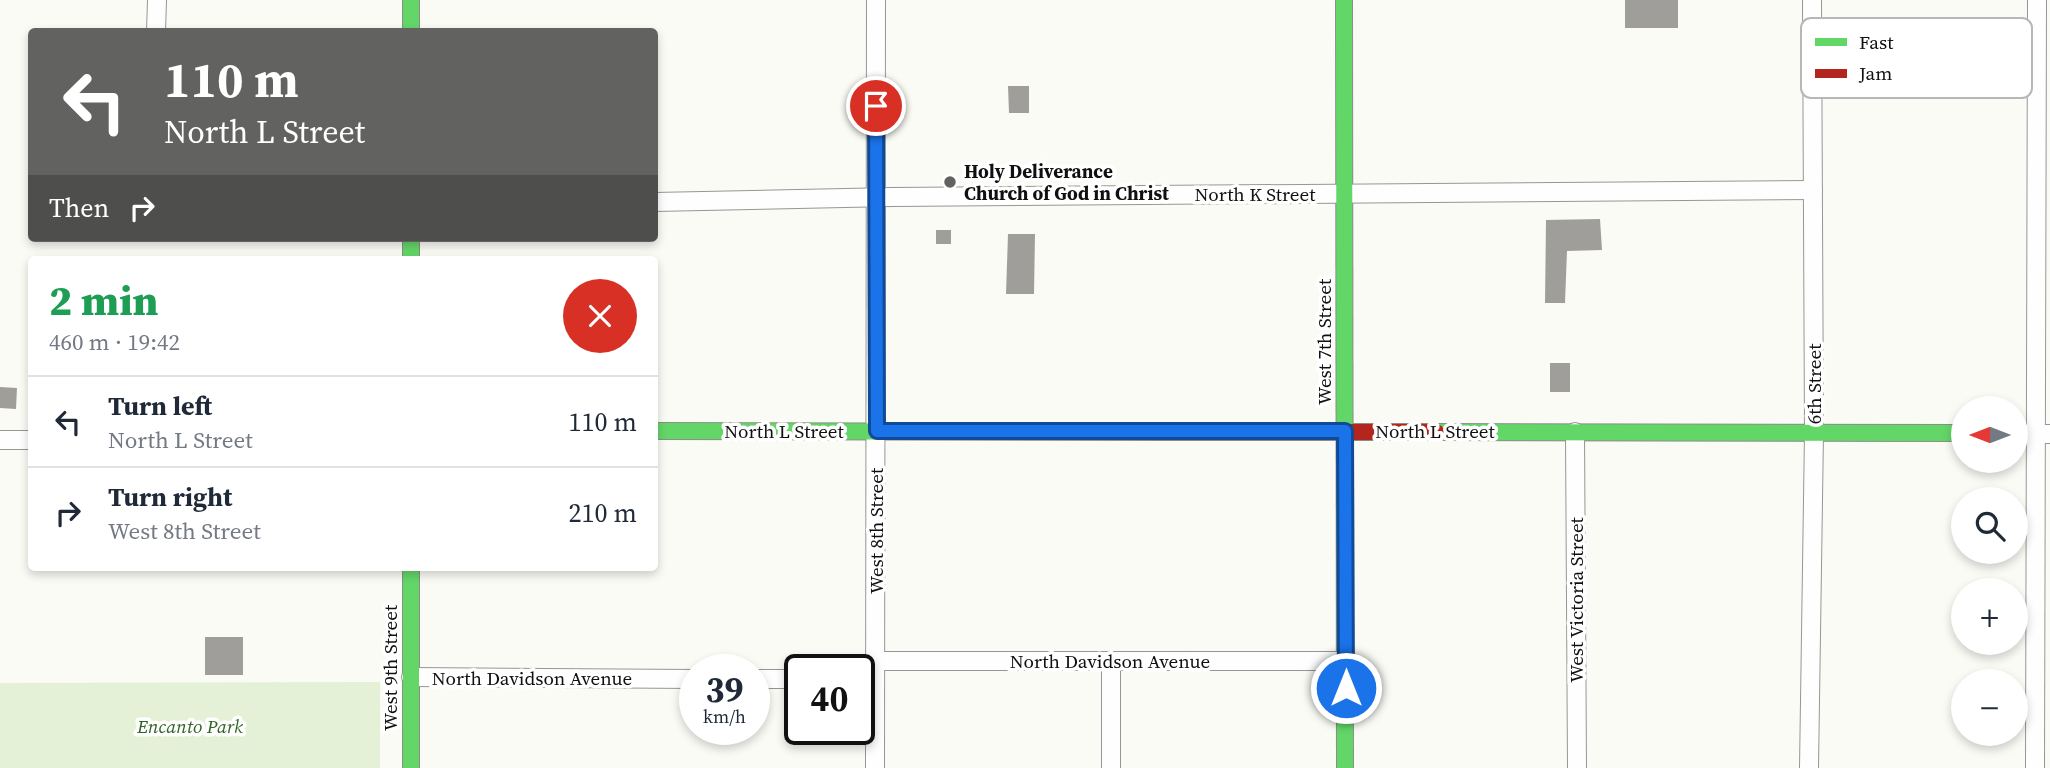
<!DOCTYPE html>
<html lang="en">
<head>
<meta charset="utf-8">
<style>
  body { margin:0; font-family:"Source Serif 4",serif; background:#f2f2f3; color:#1f2937; height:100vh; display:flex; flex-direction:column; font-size:26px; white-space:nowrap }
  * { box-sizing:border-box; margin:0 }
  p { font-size:23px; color:#747a83 }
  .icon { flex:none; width:38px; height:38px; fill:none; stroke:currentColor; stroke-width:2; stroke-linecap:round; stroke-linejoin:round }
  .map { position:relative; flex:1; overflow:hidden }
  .sheet { position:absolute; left:28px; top:256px; width:630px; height:315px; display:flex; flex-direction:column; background:#fff; border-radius:7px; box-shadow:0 4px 10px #0003 }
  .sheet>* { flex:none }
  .top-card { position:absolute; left:28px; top:28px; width:630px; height:214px; border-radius:7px; box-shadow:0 4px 10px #0003; background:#626260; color:#fff; overflow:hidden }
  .needle { width:46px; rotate:270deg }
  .fabs { position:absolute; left:1951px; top:396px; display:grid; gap:14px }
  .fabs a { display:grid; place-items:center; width:77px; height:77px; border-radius:50%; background:#fff; box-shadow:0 4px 10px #0003; font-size:35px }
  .speed { position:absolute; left:679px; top:654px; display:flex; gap:14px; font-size:35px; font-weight:700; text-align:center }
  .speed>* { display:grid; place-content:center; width:91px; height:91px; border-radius:50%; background:#fff; box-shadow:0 4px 10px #0003; line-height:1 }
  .speed small { font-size:18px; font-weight:400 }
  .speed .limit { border:4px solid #111; border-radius:10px; background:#fff; color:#111 }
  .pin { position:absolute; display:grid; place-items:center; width:60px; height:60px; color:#fff; margin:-30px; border:4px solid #fff; border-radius:50%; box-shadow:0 2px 7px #0007 }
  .me { position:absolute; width:77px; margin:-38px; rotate:0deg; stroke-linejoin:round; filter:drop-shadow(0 0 5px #0008) }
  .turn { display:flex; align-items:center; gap:24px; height:147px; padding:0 21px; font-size:32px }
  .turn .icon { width:91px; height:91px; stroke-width:2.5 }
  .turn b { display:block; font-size:49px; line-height:60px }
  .then { display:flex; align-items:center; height:66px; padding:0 21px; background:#0003; gap:14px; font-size:26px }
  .round { display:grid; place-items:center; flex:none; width:74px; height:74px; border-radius:37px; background:#f2f2f3 }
  .overview { display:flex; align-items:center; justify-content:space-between; height:119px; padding:0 21px }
  h1 { font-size:42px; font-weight:800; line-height:52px; color:#1e9e55 }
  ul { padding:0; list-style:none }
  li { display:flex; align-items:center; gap:21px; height:91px; padding:0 21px; border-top:2px solid #e0e1e3 }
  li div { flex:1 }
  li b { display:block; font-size:26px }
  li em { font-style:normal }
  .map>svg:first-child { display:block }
  .green { fill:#e4f1d7 }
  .building { fill:#9f9e9b }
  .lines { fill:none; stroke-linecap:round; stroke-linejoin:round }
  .street-casing { stroke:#969694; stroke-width:20 }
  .fast-casing { stroke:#8c8c8a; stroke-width:18 }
  .jam-casing { stroke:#8c8c8a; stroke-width:18 }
  .street { stroke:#fefefe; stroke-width:18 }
  .fast { stroke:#63d668; stroke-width:16 }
  .jam { stroke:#b3261e; stroke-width:16 }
  .route-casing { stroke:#114b97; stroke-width:18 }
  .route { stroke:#1a73e8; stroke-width:12 }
  .poi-dot { fill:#626260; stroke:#fff; stroke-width:2.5 }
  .labels { text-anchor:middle; stroke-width:7; stroke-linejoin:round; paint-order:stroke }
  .poi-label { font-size:19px; font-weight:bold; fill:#101010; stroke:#fff; text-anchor:start }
  .street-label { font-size:19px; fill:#101010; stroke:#fff }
  .park-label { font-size:19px; font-style:italic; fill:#2f6523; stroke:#fff }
  .key { fill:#fff; stroke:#b7b7b7; stroke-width:2 }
  .key-label { font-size:19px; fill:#101010 }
</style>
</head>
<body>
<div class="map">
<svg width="2050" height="768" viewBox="0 0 2050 768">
  <rect width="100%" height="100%" fill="#fbfbf6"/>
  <polygon class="green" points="380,682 380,768 0,768 0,683"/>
  <g class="building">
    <rect x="1625" y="0" width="53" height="28"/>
    <polygon points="1008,86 1029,86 1029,113 1009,113"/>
    <polygon points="1600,219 1602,250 1567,251 1565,303 1545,303 1546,220"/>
    <rect x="936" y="230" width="15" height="14"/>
    <polygon points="1008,234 1035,234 1034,294 1006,294"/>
    <rect x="1550" y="363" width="20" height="29"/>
    <polygon points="0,387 17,388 16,409 0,408"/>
    <rect x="205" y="637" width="38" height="38"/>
  </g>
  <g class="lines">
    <defs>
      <g id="street">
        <polyline points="156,32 157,0"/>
        <polyline points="654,202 892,197 1813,190"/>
        <polyline points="1575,432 1577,768"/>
        <polyline points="2016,434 2050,434"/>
        <polyline points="0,440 32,440"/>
        <polyline points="875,661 1346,661"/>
        <polyline points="1111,661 1111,768"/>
        <polyline points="411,677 695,679"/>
        <polyline points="754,679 800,679"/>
        <polyline points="875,768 876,0"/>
        <polyline points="1809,768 1814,433 1812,0"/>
        <polyline points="2035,768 2037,0"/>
      </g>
      <g id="fast">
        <polyline points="411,0 411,32"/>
        <polyline points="1344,0 1345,768"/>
        <polyline points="411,238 411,259"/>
        <polyline points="654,431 1173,432"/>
        <polyline points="1436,432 1964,433"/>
        <polyline points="411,567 411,768"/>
      </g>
      <polyline id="jam" points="1173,432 1436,432"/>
    </defs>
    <use href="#street" class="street-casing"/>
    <use href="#fast" class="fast-casing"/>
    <use href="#jam" class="jam-casing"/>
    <use href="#street" class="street"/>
    <use href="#fast" class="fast"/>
    <use href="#jam" class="jam"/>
  </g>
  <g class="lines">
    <defs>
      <polyline id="route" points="876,106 877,431 1345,431 1346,688"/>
    </defs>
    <use href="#route" class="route-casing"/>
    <use href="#route" class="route"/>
  </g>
  <circle class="poi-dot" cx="950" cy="182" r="7"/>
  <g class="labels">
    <g class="poi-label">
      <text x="964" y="178">Holy Deliverance<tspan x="964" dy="22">Church of God in Christ</tspan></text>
    </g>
    <g class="street-label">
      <text x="1255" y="201">North K Street</text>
      <text transform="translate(1324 342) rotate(-90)" y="7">West 7th Street</text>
      <text transform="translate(1814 384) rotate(-90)" y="7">6th Street</text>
      <text x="784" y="438">North L Street</text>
      <text x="1435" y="438">North L Street</text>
      <text transform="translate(876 531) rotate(-90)" y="7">West 8th Street</text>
      <text transform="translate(1576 600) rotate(-90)" y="7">West Victoria Street</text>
      <text x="1110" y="668">North Davidson Avenue</text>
      <text transform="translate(390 668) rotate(-90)" y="7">West 9th Street</text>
      <text x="532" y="685">North Davidson Avenue</text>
    </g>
    <g class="park-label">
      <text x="190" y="733">Encanto Park</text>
    </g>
  </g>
  <rect x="1801" y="18" width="231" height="80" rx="10" class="key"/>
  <rect x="1815" y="38" width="32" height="8" fill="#63d668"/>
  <rect x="1815" y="69" width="32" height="9" fill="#b3261e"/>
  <g class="key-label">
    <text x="1859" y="49">Fast</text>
    <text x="1859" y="80">Jam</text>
  </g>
</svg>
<div class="fabs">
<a><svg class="needle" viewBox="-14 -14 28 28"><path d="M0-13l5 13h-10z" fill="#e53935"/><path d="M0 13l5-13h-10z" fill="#747a83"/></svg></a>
<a><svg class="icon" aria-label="search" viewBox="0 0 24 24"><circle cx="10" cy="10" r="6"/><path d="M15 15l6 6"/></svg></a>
<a>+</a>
<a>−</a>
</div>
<div class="speed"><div>39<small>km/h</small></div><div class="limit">40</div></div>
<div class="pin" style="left:876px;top:106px;background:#d93025"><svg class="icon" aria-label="arrive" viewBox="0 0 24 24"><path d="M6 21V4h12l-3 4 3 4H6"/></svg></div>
<svg class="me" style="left:1346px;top:688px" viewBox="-20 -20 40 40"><circle r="17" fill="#1a73e8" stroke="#fff" stroke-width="3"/><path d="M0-11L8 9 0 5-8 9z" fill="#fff"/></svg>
<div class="top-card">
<div class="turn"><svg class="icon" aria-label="left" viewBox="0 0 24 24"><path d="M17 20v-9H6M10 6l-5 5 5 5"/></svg><div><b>110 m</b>North L Street</div></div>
<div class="then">Then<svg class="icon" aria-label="right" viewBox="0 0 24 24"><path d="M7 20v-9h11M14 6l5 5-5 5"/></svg></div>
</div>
<section class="sheet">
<div class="overview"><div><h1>2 min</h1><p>460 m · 19:42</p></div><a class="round" style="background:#d93025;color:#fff"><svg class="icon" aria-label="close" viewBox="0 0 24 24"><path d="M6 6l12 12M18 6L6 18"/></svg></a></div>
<ul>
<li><svg class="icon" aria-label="left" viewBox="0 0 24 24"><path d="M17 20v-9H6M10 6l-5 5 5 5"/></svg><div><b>Turn left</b><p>North L Street</p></div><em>110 m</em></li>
<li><svg class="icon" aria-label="right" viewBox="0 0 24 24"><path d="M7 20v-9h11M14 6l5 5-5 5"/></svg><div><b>Turn right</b><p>West 8th Street</p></div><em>210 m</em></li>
</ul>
</section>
</div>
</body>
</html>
